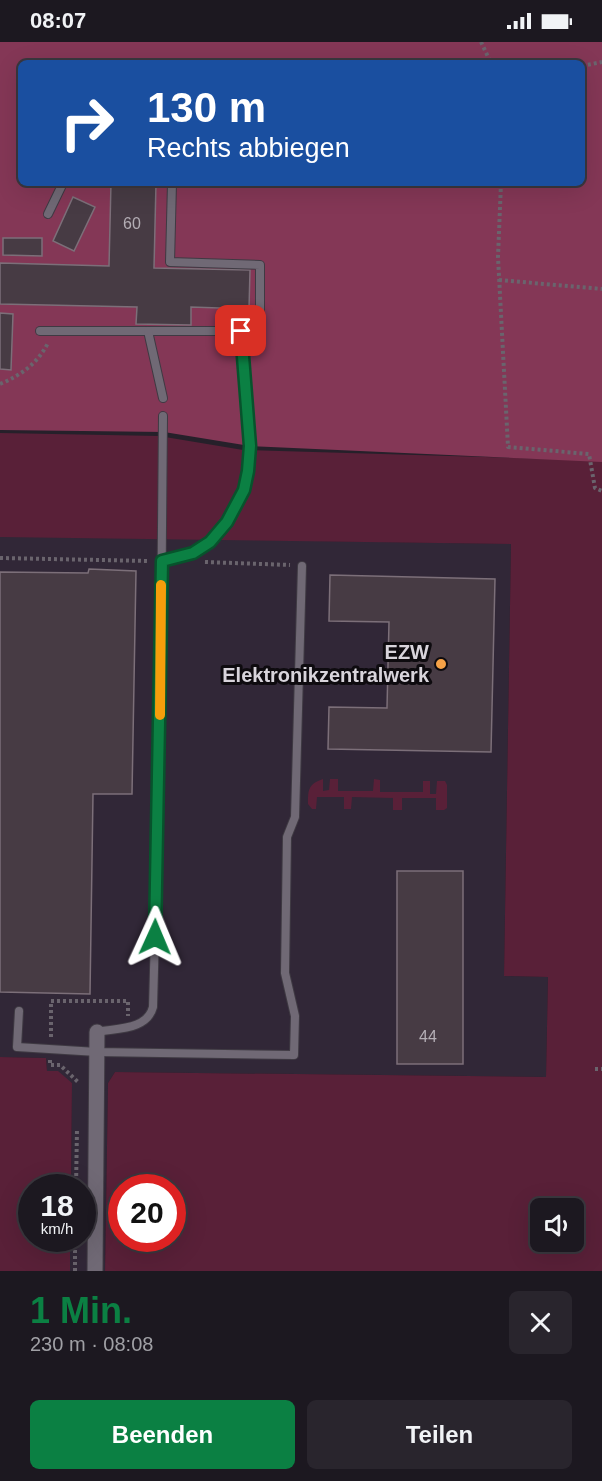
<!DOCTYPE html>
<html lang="de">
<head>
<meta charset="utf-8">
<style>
  body { margin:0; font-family:Arial,sans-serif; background:#29252d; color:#f1f3f6; height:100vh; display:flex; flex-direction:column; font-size:22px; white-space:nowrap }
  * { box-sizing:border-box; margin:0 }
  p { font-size:20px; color:#a0a0a5 }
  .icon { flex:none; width:33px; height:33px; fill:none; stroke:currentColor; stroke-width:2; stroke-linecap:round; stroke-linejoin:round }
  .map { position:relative; height:1229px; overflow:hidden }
  .side { display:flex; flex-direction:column; background:#1c1820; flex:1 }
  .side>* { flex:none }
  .guide { position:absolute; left:18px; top:18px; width:567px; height:126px; border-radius:9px; box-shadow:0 6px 24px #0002,0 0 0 2px #3a373e; background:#1a4fa0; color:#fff; overflow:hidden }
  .controls { position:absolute; left:530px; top:1156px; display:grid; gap:12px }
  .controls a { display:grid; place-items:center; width:54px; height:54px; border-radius:9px; background:#1c1820; box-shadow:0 6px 24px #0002,0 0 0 2px #3a373e; font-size:30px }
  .speed { position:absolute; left:18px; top:1132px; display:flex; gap:12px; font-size:30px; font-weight:700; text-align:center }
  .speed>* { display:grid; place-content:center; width:78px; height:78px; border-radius:50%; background:#1c1820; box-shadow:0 6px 24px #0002,0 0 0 2px #3a373e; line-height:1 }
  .speed small { font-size:15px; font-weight:400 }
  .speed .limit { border:9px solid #d22; background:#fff; color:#111 }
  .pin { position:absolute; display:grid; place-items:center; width:51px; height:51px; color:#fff; margin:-26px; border-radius:12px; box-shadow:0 3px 9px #0006 }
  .me { position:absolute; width:66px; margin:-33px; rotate:1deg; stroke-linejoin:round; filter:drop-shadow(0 0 4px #0008) }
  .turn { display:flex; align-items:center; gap:21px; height:126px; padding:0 30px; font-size:27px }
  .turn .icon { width:78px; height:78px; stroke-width:2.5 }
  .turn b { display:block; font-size:42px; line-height:51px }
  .round { display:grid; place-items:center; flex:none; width:63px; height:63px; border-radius:9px; background:#29252d }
  .summary { display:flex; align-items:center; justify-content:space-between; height:102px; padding:0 30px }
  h1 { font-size:36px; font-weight:700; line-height:45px; color:#0b8043 }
  .button { display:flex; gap:12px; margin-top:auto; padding:12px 30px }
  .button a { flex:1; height:69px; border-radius:9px; background:#0b8043; color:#fff; font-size:24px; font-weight:700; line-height:69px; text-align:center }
  .button a+a { background:#29252d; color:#f1f3f6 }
  .status { display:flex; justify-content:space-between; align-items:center; height:42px; padding:0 30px; background:#1c1820; direction:ltr }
  .status svg { height:16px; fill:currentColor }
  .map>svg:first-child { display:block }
  .built { fill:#312737 }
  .green { fill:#592038; fill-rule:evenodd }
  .forest { fill:#843756; fill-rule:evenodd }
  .building { fill:#473b44; stroke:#7c6f79; stroke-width:1.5 }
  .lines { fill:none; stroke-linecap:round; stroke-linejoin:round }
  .lane-casing { stroke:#3f3a43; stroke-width:10 }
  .street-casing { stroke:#3f3a43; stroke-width:17 }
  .path { stroke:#6a646d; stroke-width:4; stroke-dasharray:3 3; stroke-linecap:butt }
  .lane { stroke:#706975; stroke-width:8 }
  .street { stroke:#706975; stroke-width:15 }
  .route-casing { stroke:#07532c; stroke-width:15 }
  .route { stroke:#0b8043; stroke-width:10 }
  .slow { stroke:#f59e0b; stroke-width:10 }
  .poi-dot { fill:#f6a247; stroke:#0e0b0f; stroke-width:2 }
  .labels { text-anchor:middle; stroke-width:6; stroke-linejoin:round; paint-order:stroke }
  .number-label { font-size:16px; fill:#b4aeb5 }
  .poi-label { font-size:20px; font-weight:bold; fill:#d8d4db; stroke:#0e0b0f; text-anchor:end }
</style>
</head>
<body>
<div class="status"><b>08:07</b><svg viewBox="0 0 49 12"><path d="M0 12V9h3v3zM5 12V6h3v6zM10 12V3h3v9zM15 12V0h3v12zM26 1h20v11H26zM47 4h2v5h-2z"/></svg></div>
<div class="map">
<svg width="602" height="1229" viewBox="0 0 602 1229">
  <rect width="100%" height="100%" fill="#26202a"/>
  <polygon class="built" points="0,494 511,502 504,934 548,935 546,1035 115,1030 108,1041 105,1229 70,1229 70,1197 82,1197 82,1146 71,1146 72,1041 47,1029 46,1016 0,1015"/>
  <g class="green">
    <path d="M602 380V1229H105L108 1041 115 1030 546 1035 548 935 504 934 511 502 0 495V391L159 394 243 408 586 418ZM122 1146H172V1197H122ZM540 1167H573V1200H540Z"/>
    <path d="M323 737V749L329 748 330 737H338V749H373L374 737 380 738V750H423V739H430V752H436L437 739H445L447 743V766L444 768H436V756H402V768H393V756L352 755 351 767H344V755H317L316 767H312L308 762C308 748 308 742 323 737Z"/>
    <polygon points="0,1015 46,1016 47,1029 58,1029 72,1041 71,1146 32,1146 32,1197 70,1197 70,1229 0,1229"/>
  </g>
  <path class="forest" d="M0 0H602V420L250 404 164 390 0 388ZM21 21H582V141H21Z"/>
  <g class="building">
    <polygon points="111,141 156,141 154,226 250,228 249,267 191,265 191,283 136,282 137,265 0,262 0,221 109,224"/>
    <polygon points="73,155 95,165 74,209 53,199"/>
    <polygon points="3,196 42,196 42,214 3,213"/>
    <polygon points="0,271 13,272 11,328 0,327"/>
    <polygon points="89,527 136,529 132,752 93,752 90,952 0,950 0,530 88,531"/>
    <polygon points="330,533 495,537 491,710 328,707 329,665 387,666 389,580 329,579"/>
    <rect x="397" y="829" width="66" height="193"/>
  </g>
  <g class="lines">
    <defs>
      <g id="lane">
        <polyline points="48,172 63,141"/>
        <polyline points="40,289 241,289"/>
        <polyline points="148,289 163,356"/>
        <polyline points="162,519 193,511 210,500 227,480 244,448 248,429 250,404 241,289 253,284 260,275 260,223 170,220 172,141"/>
        <polyline points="19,969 17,1005 97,1010 294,1013 295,974 285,931 287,795 295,775 302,524"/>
        <path d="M97 990C117 986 147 988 153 965L160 707 163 374"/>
      </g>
      <polyline id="street" points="95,1229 97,990"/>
    </defs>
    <use href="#lane" class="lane-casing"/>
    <use href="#street" class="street-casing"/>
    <g class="path">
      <polyline points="481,0 491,21"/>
      <polyline points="582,24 602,20"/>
      <polyline points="501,141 498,215 508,405 589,412 595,446 602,449"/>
      <polyline points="499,238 602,247"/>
      <path d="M0 342C21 333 37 322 48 301"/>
      <polyline points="0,516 149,519"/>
      <polyline points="205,520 290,523"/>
      <polyline points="51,995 51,959 128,959 128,974"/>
      <polyline points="50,1018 50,1023 60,1023 78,1040"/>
      <polyline points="595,1027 602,1027"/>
      <polyline points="76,1146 77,1087"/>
      <polyline points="75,1229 75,1197"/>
    </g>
    <use href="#lane" class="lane"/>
    <use href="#street" class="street"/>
  </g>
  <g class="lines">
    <defs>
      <polyline id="route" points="155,895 162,519 193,511 210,500 227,480 244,448 248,429 250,404 241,289"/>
    </defs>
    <use href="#route" class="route-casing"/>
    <use href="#route" class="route"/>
    <polyline class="slow" points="160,673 161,543"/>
  </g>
  <circle class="poi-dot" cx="441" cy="622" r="6"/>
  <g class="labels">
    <g class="number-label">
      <text x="132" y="187">60</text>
      <text x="428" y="1000">44</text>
    </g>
    <g class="poi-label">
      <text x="429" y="617">EZW<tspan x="429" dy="23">Elektronikzentralwerk</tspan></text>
    </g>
  </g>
</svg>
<div class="controls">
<a><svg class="icon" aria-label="sound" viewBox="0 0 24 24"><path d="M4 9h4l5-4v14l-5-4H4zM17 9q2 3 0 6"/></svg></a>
</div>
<div class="speed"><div>18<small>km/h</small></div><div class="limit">20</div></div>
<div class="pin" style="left:241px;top:289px;background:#d93025"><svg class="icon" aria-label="arrive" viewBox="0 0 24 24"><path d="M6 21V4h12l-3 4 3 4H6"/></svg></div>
<svg class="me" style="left:155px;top:895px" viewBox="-20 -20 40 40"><path d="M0-17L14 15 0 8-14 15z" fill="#0b8043" stroke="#fff" stroke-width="4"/></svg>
<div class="guide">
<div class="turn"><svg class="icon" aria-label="right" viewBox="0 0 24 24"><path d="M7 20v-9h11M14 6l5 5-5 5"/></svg><div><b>130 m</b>Rechts abbiegen</div></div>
</div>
</div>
<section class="side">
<div class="summary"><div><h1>1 Min.</h1><p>230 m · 08:08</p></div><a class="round"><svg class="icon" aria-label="close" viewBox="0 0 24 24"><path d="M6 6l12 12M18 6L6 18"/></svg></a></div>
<div class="button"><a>Beenden</a><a>Teilen</a></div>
</section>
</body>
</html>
